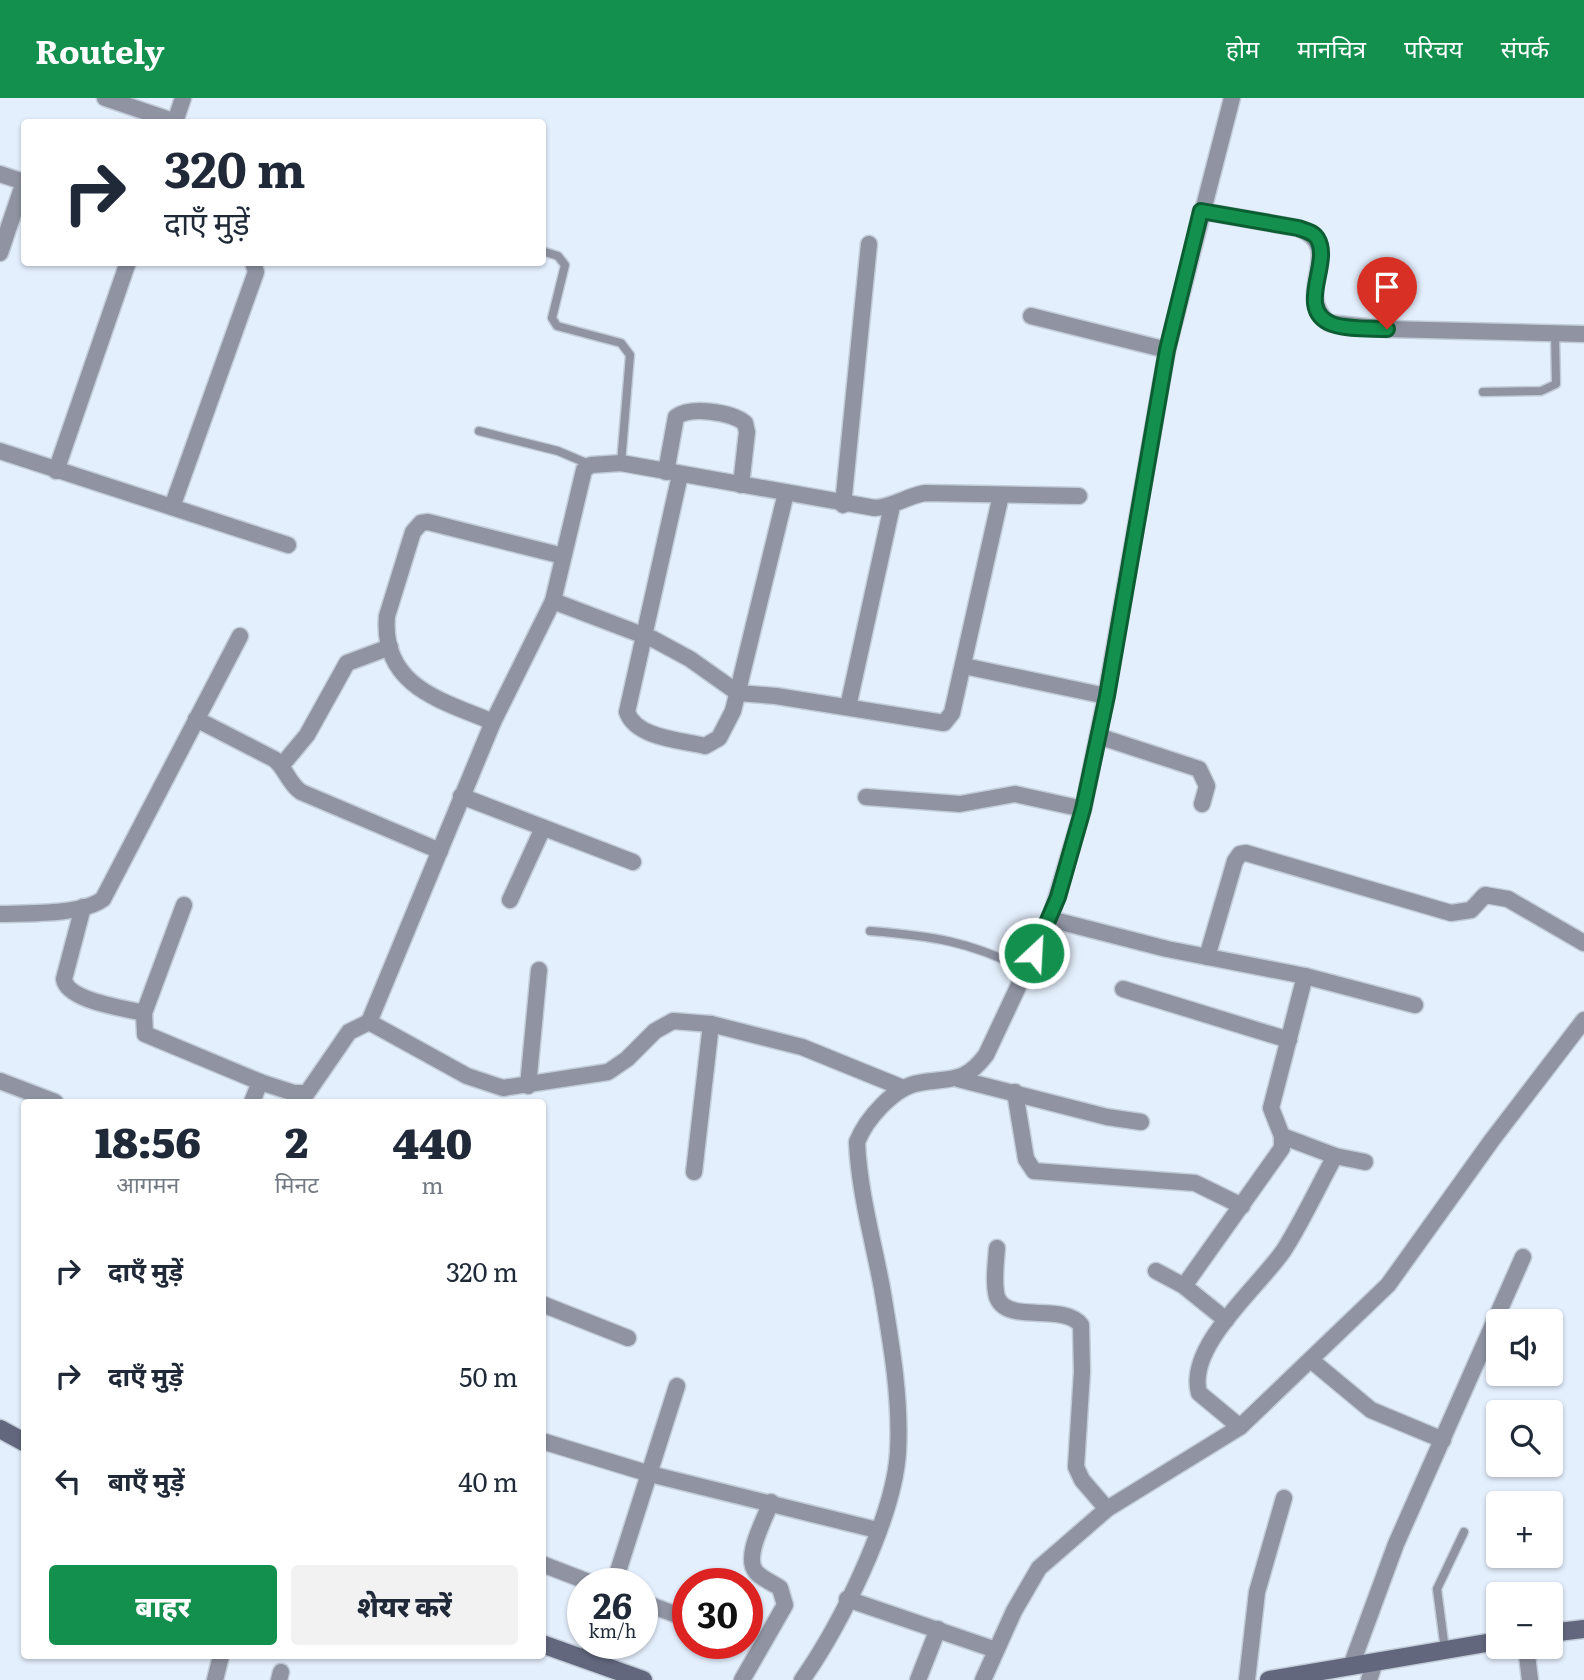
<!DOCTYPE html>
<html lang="hi">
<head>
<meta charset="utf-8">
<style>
  body { margin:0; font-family:Literata,"Noto Sans Devanagari",serif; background:#f2f2f3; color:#1f2937; height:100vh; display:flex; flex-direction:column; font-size:26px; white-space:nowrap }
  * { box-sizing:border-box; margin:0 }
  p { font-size:23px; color:#747a83 }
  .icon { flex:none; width:38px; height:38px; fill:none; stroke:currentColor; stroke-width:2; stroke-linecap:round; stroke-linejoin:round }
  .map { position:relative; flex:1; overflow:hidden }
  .panel { position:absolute; left:21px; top:1001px; width:525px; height:560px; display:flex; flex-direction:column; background:#fff; border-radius:7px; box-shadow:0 2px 5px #0004 }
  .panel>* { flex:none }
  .hud { position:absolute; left:21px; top:21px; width:525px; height:147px; border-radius:7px; box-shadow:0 2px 5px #0004; background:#fff; color:#1f2937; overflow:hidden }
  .buttons { position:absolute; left:1486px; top:1211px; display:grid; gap:14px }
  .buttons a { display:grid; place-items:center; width:77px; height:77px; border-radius:7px; background:#fff; box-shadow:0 2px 5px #0004; font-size:35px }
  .speed { position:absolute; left:567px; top:1470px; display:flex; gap:14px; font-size:35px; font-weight:700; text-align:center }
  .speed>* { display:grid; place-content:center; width:91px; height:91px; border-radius:50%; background:#fff; box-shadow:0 2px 5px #0004; line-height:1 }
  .speed small { font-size:18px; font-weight:400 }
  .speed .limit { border:10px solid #d22; background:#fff; color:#111 }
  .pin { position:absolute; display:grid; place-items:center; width:60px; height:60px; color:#fff; margin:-72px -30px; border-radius:50% 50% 50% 0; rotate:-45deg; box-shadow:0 0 7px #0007 }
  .pin .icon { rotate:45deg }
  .me { position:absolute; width:77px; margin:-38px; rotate:25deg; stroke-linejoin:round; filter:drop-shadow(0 0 5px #0008) }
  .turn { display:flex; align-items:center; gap:24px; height:147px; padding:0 28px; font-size:32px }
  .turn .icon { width:91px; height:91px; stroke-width:2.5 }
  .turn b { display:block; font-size:49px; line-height:60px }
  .eta { display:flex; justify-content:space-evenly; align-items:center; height:119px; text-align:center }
  .eta b { font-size:42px; font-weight:800; line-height:49px }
  .cta { display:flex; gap:14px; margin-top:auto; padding:14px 28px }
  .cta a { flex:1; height:80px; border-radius:7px; background:#13904d; color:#fff; font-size:28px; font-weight:800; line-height:80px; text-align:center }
  .cta a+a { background:#f2f2f3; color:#1f2937 }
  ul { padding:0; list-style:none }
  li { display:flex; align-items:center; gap:21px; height:105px; padding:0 28px }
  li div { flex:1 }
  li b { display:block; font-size:26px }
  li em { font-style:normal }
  header { display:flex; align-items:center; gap:42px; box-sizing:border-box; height:98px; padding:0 35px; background:#13904d; color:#fff }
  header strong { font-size:33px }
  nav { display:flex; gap:38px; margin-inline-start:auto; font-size:24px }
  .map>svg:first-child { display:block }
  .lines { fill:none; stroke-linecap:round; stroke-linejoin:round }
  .lane-casing { stroke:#c3cdda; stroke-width:11 }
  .street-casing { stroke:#c3cdda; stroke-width:19 }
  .secondary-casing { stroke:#c3cdda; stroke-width:21 }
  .lane { stroke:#8f93a2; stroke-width:8 }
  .street { stroke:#8f93a2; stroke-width:16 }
  .secondary { stroke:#62677d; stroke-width:18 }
  .route-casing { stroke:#0c5e32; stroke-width:18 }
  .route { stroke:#13904d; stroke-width:12 }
</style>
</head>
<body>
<header>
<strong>Routely</strong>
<nav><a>होम</a><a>मानचित्र</a><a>परिचय</a><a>संपर्क</a></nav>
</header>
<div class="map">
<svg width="1584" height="1582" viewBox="0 0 1584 1582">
  <rect width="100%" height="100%" fill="#e4effd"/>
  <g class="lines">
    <defs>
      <g id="lane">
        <polyline points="542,153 558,158 565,167 552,220 557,228 621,245 630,257 621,365"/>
        <polyline points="1483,294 1541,293 1556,286 1555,235"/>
        <polyline points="479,333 558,353 591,367"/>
        <path d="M870 833C932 838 969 843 1026 872"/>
        <polyline points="1445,1552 1437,1491 1464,1434"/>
      </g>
      <g id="street">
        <polyline points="105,0 176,24"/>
        <polyline points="175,24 183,0"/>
        <polyline points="0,76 24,84"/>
        <path d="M1201 113 1298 130C1348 150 1291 193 1329 225L1387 231 1584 236"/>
        <polyline points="0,155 24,84"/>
        <polyline points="1031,218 1167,252"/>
        <polyline points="0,353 288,447"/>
        <polyline points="56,373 128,164"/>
        <path d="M666 374 676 319C691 308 731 314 745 325L747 334 741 387"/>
        <path d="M680 377 627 614C636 640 680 642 705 648L719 640 733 613 786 395"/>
        <polyline points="843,407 869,146"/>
        <polyline points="172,409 251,188 256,174 253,164"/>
        <polyline points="553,503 653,541 690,561 738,595 776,598 944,625 952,615 1001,397"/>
        <polyline points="964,568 1106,598"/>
        <polyline points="848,609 892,408"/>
        <path d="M196 621 274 661C286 670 288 685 301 694L440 753"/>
        <path d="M493 624C440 602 381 588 387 518L413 434 421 425 428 424 563 458"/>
        <polyline points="1098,638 1199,671 1207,688 1202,706"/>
        <polyline points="282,667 307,637 347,565 390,549"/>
        <polyline points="461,698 633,764"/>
        <polyline points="866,699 960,706 1015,696 1083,711"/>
        <polyline points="510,802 543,730"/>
        <polyline points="184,807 144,915 145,936 260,984 252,1004"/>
        <path d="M83 809 64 881C67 903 124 910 144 915"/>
        <path d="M0 816C27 815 82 817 103 801L240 538"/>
        <polyline points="1050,821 1167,851 1305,878 1415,907"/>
        <polyline points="1207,859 1235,763 1240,756 1246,755 1451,815 1471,812 1485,797 1508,801 1584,845"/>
        <polyline points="1123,891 1289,942"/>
        <polyline points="958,981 1107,1019 1141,1024"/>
        <polyline points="0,983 55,1004"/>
        <polyline points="260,984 294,995 307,995 349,934 369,924"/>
        <polyline points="528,988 539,872"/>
        <path d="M903 990 802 949 711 926 673 923 655 933 627 961 608 974 503 990 467 978 369 924 493 624 553 503 584 372 591 367 621 365 875 410C893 409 907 398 925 395L1079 398"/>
        <polyline points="1015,994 1026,1061 1034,1073 1195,1085 1242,1108"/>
        <polyline points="1282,1038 1335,1058 1365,1064"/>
        <polyline points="694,1074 711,926"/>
        <path d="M997 1150C996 1164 993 1185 997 1199 1007 1227 1063 1204 1081 1227L1082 1274 1076 1369 1082 1382 1107 1411"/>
        <polyline points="1156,1173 1184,1188 1226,1222"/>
        <polyline points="1184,1188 1282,1050 1282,1038 1271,1010 1305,878"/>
        <polyline points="542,1206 628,1240"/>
        <polyline points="1312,1263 1371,1312 1443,1342"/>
        <path d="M1240 1329 1199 1295C1186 1248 1259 1189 1284 1152 1303 1122 1318 1089 1335 1058"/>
        <polyline points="542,1343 650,1376 877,1432"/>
        <polyline points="542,1466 594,1486"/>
        <polyline points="614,1486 677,1288"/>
        <polyline points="847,1501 996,1552"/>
        <polyline points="642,1504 688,1521"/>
        <polyline points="1526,1549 1530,1582"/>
        <polyline points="586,1562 592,1545"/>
        <polyline points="1351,1568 1396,1446 1523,1159"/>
        <polyline points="215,1582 221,1558"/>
        <polyline points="279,1582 281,1574"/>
        <path d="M742 1582 785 1507 780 1490C773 1485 762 1481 756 1474 743 1459 765 1421 771 1404"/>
        <path d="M802 1582C840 1528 894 1420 898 1354 901 1300 891 1244 882 1190 873 1142 859 1093 857 1044 866 1021 894 989 919 985 952 979 964 986 986 957L1050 821 1083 711 1106 598 1167 252 1232 0"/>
        <polyline points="918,1582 938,1531"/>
        <polyline points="983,1582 1014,1513 1039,1470 1107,1411 1240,1329 1388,1187 1492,1042 1584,922"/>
        <polyline points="1247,1582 1257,1494 1284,1400"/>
        <polyline points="1369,1582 1375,1564"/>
      </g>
      <g id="secondary">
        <polyline points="0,1331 24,1344"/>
        <polyline points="1550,1535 1584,1531"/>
        <polyline points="542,1546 643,1582"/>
        <polyline points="1269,1582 1498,1543"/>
      </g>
    </defs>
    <use href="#lane" class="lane-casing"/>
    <use href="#street" class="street-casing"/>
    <use href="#secondary" class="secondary-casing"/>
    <use href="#lane" class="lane"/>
    <use href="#street" class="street"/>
    <use href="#secondary" class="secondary"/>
  </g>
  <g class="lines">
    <defs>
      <path id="route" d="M1034 855 1058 799 1083 711 1107 598 1167 252 1201 113 1298 130C1304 132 1313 134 1317 140 1333 165 1294 211 1332 226 1348 232 1371 230 1387 231"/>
    </defs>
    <use href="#route" class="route-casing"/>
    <use href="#route" class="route"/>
  </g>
</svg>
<div class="buttons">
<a><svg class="icon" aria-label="sound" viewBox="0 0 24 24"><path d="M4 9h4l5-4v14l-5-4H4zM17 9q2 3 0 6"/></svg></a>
<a><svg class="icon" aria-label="search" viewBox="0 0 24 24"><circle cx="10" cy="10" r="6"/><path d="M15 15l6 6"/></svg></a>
<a>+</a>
<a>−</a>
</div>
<div class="speed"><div>26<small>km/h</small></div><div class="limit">30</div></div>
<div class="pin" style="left:1387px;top:231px;background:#d93025"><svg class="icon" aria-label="arrive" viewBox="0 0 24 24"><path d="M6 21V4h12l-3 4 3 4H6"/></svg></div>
<svg class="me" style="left:1034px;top:855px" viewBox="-20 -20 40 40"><circle r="17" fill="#13904d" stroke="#fff" stroke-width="3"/><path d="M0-11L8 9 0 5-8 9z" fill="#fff"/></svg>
<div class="hud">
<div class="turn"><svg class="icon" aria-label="right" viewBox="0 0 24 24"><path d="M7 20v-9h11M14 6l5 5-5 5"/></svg><div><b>320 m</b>दाएँ मुड़ें</div></div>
</div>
<section class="panel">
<div class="eta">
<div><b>18:56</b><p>आगमन</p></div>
<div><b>2</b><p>मिनट</p></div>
<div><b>440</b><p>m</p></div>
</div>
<ul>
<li><svg class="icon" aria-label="right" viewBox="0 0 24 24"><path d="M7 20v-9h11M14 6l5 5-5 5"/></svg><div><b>दाएँ मुड़ें</b></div><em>320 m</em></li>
<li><svg class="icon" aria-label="right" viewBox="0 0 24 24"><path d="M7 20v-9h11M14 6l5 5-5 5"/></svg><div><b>दाएँ मुड़ें</b></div><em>50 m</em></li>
<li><svg class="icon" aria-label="left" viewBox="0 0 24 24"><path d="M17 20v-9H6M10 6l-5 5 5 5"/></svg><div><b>बाएँ मुड़ें</b></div><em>40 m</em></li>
</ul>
<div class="cta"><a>बाहर</a><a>शेयर करें</a></div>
</section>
</div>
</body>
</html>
